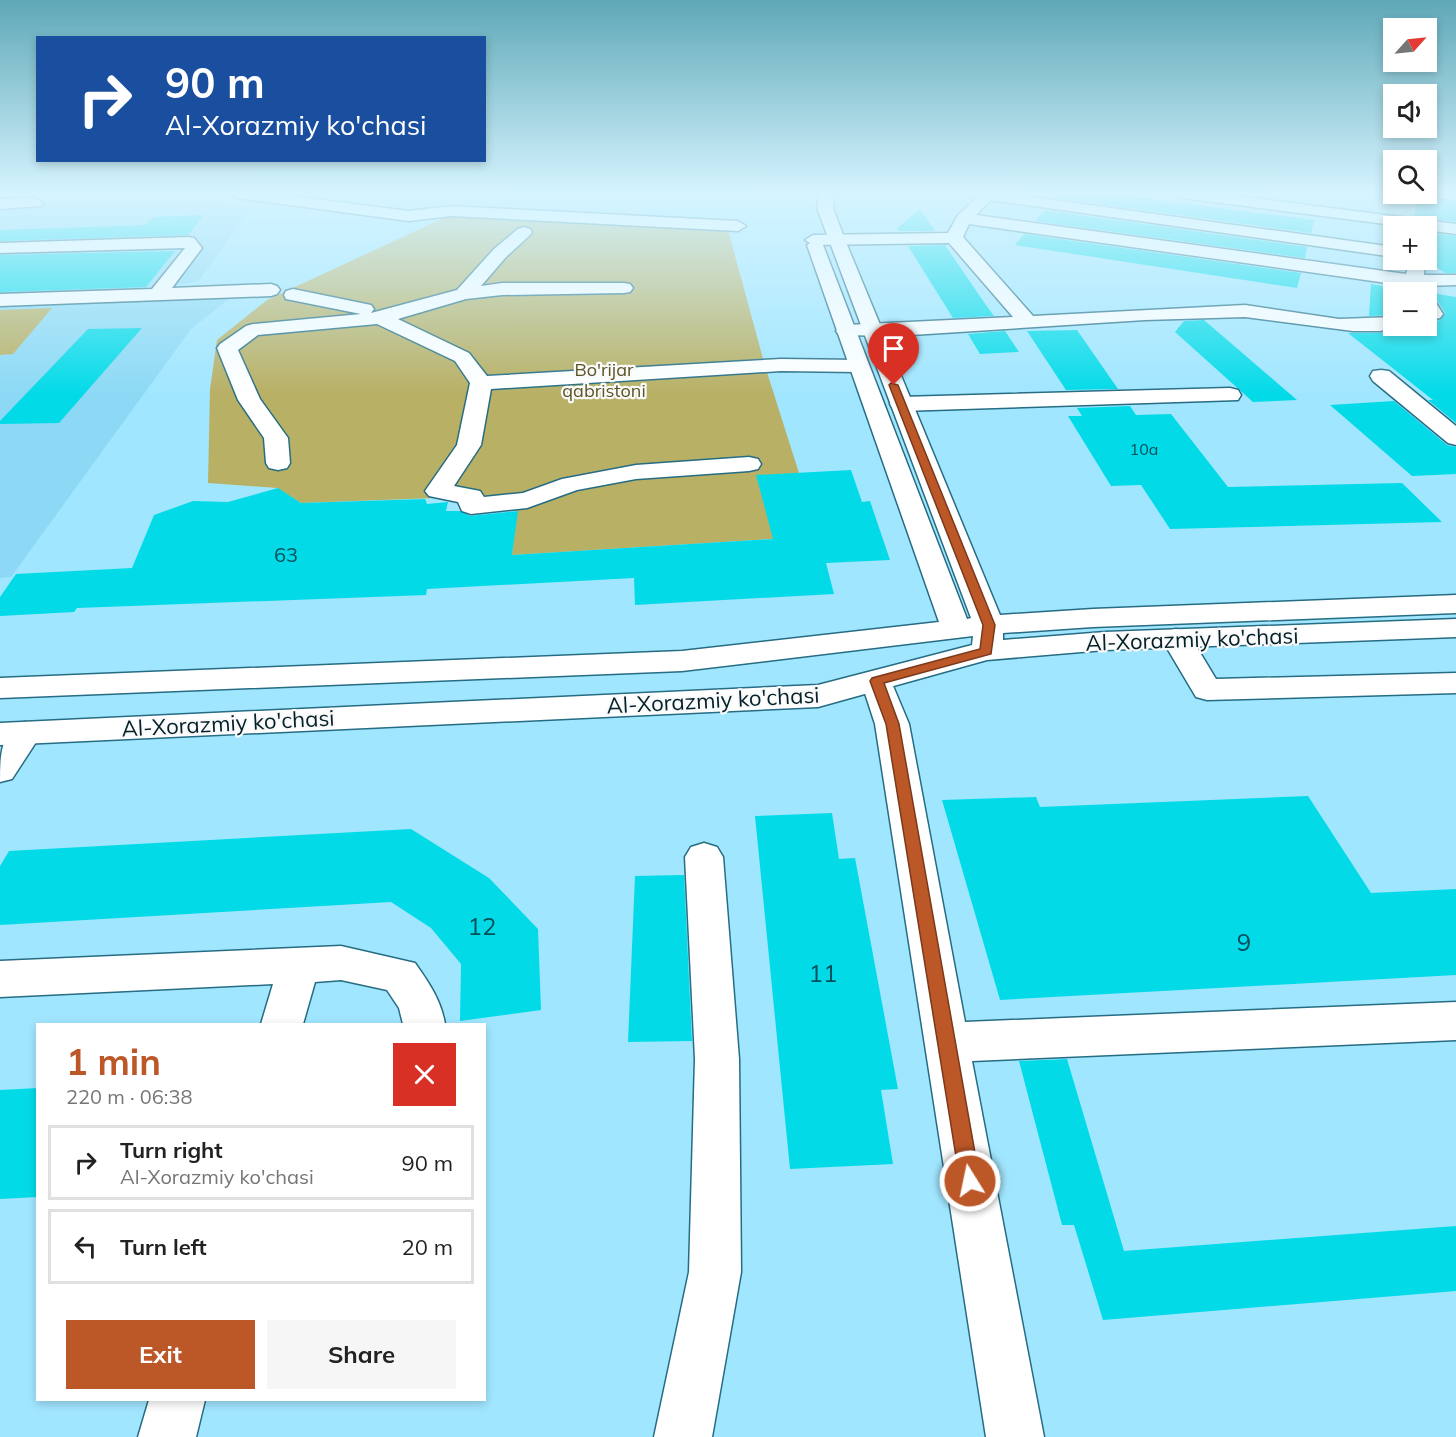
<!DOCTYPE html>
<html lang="en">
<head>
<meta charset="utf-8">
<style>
  body { margin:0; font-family:Mulish,sans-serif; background:#f6f6f6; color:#222; height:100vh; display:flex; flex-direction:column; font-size:22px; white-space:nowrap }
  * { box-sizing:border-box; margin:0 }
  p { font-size:20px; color:#767676 }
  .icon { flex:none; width:33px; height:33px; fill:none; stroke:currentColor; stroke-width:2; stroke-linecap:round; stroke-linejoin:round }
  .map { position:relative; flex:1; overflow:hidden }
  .sheet { position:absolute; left:36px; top:1023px; width:450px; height:378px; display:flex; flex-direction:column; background:#fff; border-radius:0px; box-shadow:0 3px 9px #0003 }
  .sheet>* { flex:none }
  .hud { position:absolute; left:36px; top:36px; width:450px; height:126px; border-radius:0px; box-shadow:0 3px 9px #0003; background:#1a4fa0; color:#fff; overflow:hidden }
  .needle { width:39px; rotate:63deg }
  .tools { position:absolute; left:1383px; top:18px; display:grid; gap:12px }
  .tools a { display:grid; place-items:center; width:54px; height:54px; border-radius:0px; background:#fff; box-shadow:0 3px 9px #0003; font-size:30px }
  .pin { position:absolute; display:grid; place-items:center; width:51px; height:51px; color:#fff; margin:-62px -26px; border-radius:50% 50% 50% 0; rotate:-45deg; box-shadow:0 0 6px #0007 }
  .pin .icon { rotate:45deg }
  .me { position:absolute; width:66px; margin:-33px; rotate:350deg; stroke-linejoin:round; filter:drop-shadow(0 0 4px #0008) }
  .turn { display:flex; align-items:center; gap:21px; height:126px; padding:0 30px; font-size:27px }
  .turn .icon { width:78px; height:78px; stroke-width:2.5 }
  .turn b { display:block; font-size:42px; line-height:51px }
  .round { display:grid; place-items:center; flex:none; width:63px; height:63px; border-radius:0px; background:#f6f6f6 }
  .summary { display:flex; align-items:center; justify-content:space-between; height:102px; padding:0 30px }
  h1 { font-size:36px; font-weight:700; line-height:45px; color:#bc5728 }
  .primary-button { display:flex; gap:12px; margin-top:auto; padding:12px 30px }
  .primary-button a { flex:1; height:69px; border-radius:0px; background:#bc5728; color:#fff; font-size:24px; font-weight:700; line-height:69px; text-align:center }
  .primary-button a+a { background:#f6f6f6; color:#222 }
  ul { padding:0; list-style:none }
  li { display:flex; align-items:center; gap:18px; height:75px; margin:0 12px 9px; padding:0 18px; border:3px solid #e0e0e0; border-radius:0px }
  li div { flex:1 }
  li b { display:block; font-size:22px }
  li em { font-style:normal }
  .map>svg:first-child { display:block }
  .built { fill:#8dd9f5 }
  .green { fill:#b8b065 }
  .building { fill:#03dae8 }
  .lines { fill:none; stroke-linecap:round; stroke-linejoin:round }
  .minor-casing { stroke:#266c83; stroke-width:3 }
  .major-casing { stroke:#266c83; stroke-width:3 }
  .minor { fill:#fff; fill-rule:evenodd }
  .major { fill:#fff; fill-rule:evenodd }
  .route { fill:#bc5728; stroke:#7a391a; stroke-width:1.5 }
  .labels { text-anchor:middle; stroke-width:4.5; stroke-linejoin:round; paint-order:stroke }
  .far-number-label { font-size:16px; fill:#044f5a }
  .far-park-label { font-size:18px; fill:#5b5526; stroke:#fafafa }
  .number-label { font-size:20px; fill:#044f5a }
  .street-label { font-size:22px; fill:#04212a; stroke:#fafafa }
  .near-number-label { font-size:24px; fill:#044f5a }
</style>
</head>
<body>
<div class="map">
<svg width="1456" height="1437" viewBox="0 0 1456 1437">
  <rect width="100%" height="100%" fill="#a1e6ff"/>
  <g class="built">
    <polygon points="0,193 169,193 166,196 251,208 199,281 146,291 0,296"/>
    <polygon points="234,295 191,329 11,577 0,578 0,304"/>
  </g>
  <g class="green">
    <polygon points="450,215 728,230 765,366 819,536 512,555 517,511 461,511 463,497 301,503 277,488 208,483 210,389 217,340 267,300"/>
    <polygon points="52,308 13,354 0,355 0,310"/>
  </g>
  <g class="building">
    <polygon points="1059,193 1103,193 1314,220 1311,233 1055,198"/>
    <polygon points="1418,194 1427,195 1436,200 1456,202 1456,222 1414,216"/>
    <polygon points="920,209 935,231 899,231 897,228"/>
    <polygon points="1045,210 1307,247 1305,258 1035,221"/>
    <polygon points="204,215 188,235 0,241 0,230 146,225 154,217"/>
    <polygon points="1426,232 1456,236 1456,273 1445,273 1425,260 1426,260"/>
    <polygon points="1024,234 1301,273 1297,288 1015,245"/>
    <polygon points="945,245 986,305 994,316 953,318 908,246"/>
    <polygon points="175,251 146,287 0,292 0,255"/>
    <polygon points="1371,284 1408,290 1410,292 1394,292 1394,315 1369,316"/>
    <polygon points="1432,293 1456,297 1456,423 1428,400 1433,400 1348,333 1380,333 1402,328 1404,326 1426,326 1426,323 1440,320 1445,313 1435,297 1430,295"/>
    <polygon points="1204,320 1297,400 1253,402 1175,332 1184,321"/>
    <polygon points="142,328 59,423 0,424 0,421 88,329"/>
    <polygon points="1077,330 1118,389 1066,390 1027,331"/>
    <polygon points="1005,331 1019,352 980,354 968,334"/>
    <polygon points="1394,401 1447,445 1456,447 1456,474 1412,476 1330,405"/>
    <polygon points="1130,406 1136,415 1171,414 1228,487 1402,483 1442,522 1170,529 1141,485 1111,486 1068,416 1082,416 1077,408"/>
    <polygon points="851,470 862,502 870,501 890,560 826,563 834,594 635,605 634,578 427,589 426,595 77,608 74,612 0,616 0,597 16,574 132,568 154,515 193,501 228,502 278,488 301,503 425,499 427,504 448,502 446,511 460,511 470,516 518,511 512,555 773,539 756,475"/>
    <polygon points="1308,796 1371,893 1456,889 1456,975 1000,1000 942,800 1036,797 1040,807"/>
    <polygon points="832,813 839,859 855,858 898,1089 881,1090 893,1164 790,1169 755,816"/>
    <polygon points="411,829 489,878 538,929 541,1010 460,1021 461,964 431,928 391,902 0,925 0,866 9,851"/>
    <polygon points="684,875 692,1041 628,1042 635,876"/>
    <polygon points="1067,1059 1124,1251 1456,1226 1456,1291 1103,1320 1074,1225 1062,1225 1019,1061"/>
    <polygon points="38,1088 38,1197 0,1199 0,1090"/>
  </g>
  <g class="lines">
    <defs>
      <g id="minor">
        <polygon points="229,193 268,193 409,211 451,206 738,221 746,226 738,231 451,216 409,221 237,198"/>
        <polygon points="982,193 1003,193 1394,247 1394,257 991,200 976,215 1406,274 1410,260 1422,260 1425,263 1424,275 1456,275 1456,285 1426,286 1430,292 1426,296 1426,292 1412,292 1408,286 969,224 963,237 1033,316 1245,305 1339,319 1394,317 1394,326 1402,326 1380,331 1353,331 1245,317 1145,320 896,336 839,335 836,331 839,327 846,325 1013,317 949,243 813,245 805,240 813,235 948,233 958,215"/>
        <polygon points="1175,193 1214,193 1456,224 1456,234 1426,230 1426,226 1401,226 1183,198"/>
        <polygon points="1428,193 1456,193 1456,200 1436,198"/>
        <polygon points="35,198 43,203 40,206 0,209 0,199"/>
        <polygon points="524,227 530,229 532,232 530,235 506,257 481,286 502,283 624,283 630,284 633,288 630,292 624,293 502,295 466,299 398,319 469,353 487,376 781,359 859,360 866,362 869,366 866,370 859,372 781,371 491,389 481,445 454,486 480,491 484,497 523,493 562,479 636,465 749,457 758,459 761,464 758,469 749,471 636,479 577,490 527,508 471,514 462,511 458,502 429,496 425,491 457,445 470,383 455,361 377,324 258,335 238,350 260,399 288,438 290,463 287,468 278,470 269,468 266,463 264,438 238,400 217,348 220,344 246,326 253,324 361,314 286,299 284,295 286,291 293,289 371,305 374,309 371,313 457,290 494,249 518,229"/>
        <polygon points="188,237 194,238 202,248 172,288 271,284 277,286 280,290 277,294 271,296 0,306 0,294 152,289 185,248 0,253 0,243"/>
        <polygon points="1426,296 1433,298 1443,314 1440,318 1426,321"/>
        <polygon points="1381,370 1389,371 1456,426 1456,445 1448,443 1373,381 1370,376 1373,371"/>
        <polygon points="1230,388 1238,390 1241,395 1238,400 901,411 893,409 890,404 893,399 901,397"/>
        <polygon points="1176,629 1187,631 1216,679 1456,673 1456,693 1207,700 1196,697 1161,638 1165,631"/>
        <polygon points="877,671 888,674 909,724 965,1022 1456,1002 1456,1040 972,1061 1044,1437 986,1437 875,724 861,681 866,674"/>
        <path d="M25 722 37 725 42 733 12 779 0 782C0 757 0 730 25 722Z"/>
        <polygon points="704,843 717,847 723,857 739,1059 741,1272 712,1437 654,1437 689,1272 695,1059 685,857 691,847"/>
        <path d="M341 946 415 963C429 983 441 1000 445 1024H403L399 1008 387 990 341 980 315 982 303 1024H261L273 984 0 997V961Z"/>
        <polygon points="149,1400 205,1400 196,1437 138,1437"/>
      </g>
      <polygon id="major" points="819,193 834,193 833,208 845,240 1000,615 1093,609 1456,595 1456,613 1093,627 1003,633 1003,640 1105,632 1456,619 1456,637 1105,650 987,660 818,707 0,745 0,723 818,685 972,645 973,636 682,671 0,698 0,678 682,651 939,622 807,245 815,240 823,245 967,619 971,618 829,240 817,208"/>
    </defs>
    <use href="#minor" class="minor-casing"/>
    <use href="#major" class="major-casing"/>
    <use href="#minor" class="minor"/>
    <use href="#major" class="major"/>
  </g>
  <linearGradient id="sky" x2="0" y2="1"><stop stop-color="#5fa8b7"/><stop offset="0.49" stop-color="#d5f4ff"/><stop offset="1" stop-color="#d5f4ff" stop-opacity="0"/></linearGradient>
  <rect width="1456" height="394" fill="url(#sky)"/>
  <polygon class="route" points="891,383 898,385 995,625 991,654 884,683 899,724 980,1181 977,1188 970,1191 963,1188 960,1181 886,724 870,681 872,678 980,649 983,625 889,385"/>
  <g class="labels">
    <g class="far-number-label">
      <text x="1144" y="455">10a</text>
    </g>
    <g class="far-park-label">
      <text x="604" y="376">Bo'rijar<tspan x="604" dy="21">qabristoni</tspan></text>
    </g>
    <g class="number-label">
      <text x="286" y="562">63</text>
    </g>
    <g class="street-label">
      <text transform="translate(1192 639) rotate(-2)" y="8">Al-Xorazmiy ko'chasi</text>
      <text transform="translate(713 700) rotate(-3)" y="8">Al-Xorazmiy ko'chasi</text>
      <text transform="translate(228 723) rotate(-3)" y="8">Al-Xorazmiy ko'chasi</text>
    </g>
    <g class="near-number-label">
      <text x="482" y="935">12</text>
      <text x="1244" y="951">9</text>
      <text x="823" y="982">11</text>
    </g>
  </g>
</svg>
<div class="tools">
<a><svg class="needle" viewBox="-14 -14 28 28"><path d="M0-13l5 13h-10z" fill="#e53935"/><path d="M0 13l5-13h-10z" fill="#767676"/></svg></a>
<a><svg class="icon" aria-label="sound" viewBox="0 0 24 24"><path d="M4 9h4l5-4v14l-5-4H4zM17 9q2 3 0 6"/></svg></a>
<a><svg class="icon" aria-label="search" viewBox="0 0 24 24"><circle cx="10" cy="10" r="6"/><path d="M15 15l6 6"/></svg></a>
<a>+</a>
<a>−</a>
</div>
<div class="pin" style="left:894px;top:385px;background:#d93025"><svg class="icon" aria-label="arrive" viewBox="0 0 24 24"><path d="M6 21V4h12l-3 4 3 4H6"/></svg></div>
<svg class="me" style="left:970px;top:1181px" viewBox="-20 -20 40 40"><circle r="17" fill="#bc5728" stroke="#fff" stroke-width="3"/><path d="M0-11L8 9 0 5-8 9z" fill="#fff"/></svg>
<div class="hud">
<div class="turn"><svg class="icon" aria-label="right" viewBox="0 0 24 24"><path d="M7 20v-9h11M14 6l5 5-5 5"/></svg><div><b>90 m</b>Al-Xorazmiy ko'chasi</div></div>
</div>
<section class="sheet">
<div class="summary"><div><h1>1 min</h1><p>220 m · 06:38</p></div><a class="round" style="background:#d93025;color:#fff"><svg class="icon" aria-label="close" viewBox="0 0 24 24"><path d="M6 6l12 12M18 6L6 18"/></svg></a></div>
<ul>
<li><svg class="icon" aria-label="right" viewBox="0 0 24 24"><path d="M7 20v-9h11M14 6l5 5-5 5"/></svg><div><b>Turn right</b><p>Al-Xorazmiy ko'chasi</p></div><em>90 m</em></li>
<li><svg class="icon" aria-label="left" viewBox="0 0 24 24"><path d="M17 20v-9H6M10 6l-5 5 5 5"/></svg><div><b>Turn left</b></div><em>20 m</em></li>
</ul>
<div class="primary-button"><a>Exit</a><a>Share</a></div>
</section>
</div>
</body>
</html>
